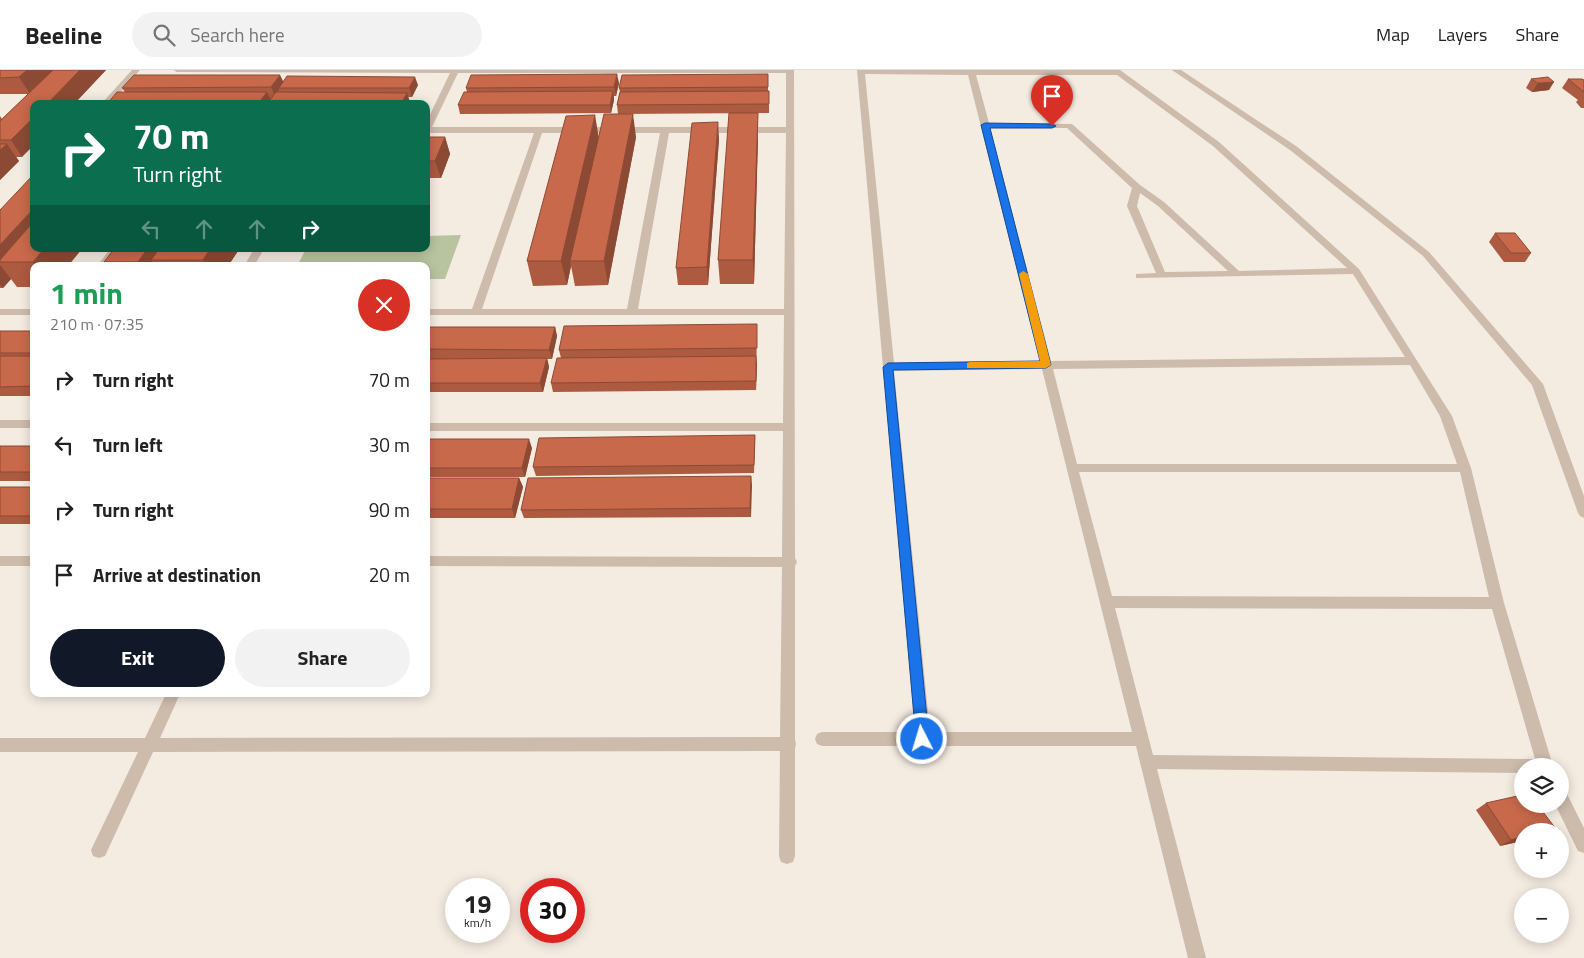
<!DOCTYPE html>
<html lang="en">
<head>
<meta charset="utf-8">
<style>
  body { margin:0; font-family:"Titillium Web",sans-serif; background:#f2f2f2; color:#222; height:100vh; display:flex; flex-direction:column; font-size:19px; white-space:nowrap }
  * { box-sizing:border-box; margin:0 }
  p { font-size:16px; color:#767676 }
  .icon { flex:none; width:28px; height:28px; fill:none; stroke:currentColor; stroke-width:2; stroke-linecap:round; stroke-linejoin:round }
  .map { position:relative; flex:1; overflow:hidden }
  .panel { position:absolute; left:30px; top:192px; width:400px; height:435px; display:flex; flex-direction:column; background:#fff; border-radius:10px; box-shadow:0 2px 12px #0003 }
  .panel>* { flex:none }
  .guide { position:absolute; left:30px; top:30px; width:400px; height:152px; border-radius:10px; box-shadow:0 2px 12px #0003; background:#0b6e4f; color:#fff; overflow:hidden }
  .controls { position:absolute; left:1514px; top:688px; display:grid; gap:10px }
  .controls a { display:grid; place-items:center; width:55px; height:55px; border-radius:50%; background:#fff; box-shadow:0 2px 12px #0003; font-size:25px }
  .speed { position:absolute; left:445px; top:808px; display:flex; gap:10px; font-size:25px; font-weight:700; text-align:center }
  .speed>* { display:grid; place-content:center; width:65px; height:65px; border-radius:50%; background:#fff; box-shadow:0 2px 12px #0003; line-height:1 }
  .speed small { font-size:12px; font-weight:400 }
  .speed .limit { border:8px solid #d22; background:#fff; color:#111 }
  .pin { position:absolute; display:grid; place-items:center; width:42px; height:42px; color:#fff; margin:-51px -21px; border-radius:50% 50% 50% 0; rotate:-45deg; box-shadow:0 0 5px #0007 }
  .pin .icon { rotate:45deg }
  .me { position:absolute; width:55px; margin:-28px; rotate:355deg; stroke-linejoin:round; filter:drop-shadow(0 0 4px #0008) }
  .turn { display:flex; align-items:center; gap:18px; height:105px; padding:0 20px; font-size:22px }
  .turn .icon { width:65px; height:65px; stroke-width:2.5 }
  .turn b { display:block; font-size:35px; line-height:42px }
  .lanes { display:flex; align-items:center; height:48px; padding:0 20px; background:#0003; justify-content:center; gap:25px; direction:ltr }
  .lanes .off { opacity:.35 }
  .round { display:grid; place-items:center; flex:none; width:52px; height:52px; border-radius:26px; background:#f2f2f2 }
  .headline { display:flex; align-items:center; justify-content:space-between; height:85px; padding:0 20px }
  h1 { font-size:30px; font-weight:700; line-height:38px; color:#1e9e55 }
  .primary-button { display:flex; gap:10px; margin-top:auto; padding:10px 20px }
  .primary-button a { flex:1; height:58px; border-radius:30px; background:#111827; color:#fff; font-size:20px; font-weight:700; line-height:58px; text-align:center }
  .primary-button a+a { background:#f2f2f2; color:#222 }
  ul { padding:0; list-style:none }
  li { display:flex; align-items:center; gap:15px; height:65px; padding:0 20px }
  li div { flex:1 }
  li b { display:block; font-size:19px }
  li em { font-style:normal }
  header { display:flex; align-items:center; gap:30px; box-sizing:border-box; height:70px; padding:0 25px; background:#fff; border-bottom:1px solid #e0e0e0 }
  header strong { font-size:24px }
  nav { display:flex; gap:28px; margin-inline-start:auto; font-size:18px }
  .search { width:350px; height:45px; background:#f2f2f2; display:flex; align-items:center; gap:12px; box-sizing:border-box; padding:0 18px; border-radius:28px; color:#767676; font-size:19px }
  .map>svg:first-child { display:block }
  .green { fill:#b8c4a0 }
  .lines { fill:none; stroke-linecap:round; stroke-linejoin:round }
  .minor { fill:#cdbbac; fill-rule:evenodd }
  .wall { fill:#ac5a40 }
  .shaded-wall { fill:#8c4a34 }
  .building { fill:#c8694b; stroke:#8c4a34 }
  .route { fill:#1a73e8; stroke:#114b97 }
  .slow { fill:#f59e0b }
</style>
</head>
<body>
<header>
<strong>Beeline</strong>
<div class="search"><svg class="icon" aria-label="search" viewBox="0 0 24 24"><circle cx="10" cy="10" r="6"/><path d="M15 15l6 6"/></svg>Search here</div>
<nav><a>Map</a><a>Layers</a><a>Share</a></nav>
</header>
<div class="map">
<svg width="1584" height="888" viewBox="0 0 1584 888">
  <rect width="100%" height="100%" fill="#f4ebe1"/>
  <polygon class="green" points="461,165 445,209 426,209 426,196 297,196 306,179 426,179 426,166"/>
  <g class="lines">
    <g class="minor">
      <polygon points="132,0 140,0 110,34 101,34"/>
      <path d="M173 0H794L795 488 797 492 795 496V670L796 674 795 678V786L793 792 787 794 781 792 779 786 780 681 153 682 105 786 99 788 93 786 91 780 138 682H0V668H145L166 624H180L160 668 780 667 782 497 426 496V486L782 487 783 361H426V353H783L784 245H426V239H472L534 63H426V53L450 3 177 2ZM458 3H786V57H432ZM542 63H660L627 239H482ZM669 63H786L784 239H638Z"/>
      <path d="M857 0H1120L1219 72 1359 199 1452 346 1471 398 1504 533 1553 696H1522V703L1157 699 1206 888H1188L1136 676H822L817 674 815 669 817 664 822 662H915ZM865 4 968 5 1040 292 894 293ZM976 5H1117L1213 76 1347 198 1239 201 1164 132 1140 115 1072 54 989 53ZM990 58H1067L1132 118 1127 136 1156 203 1136 204V208L1353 204 1405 287 1051 291ZM1140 123 1158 136 1228 201 1165 202 1137 136ZM1410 295 1440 346 1457 394H1077L1053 299ZM1042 299 1132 662H930L894 301ZM1079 402H1460L1489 527 1112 526ZM1115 538 1492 539 1535 689 1153 685Z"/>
      <polygon points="1172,0 1181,0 1296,76 1429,182 1543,314 1584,426 1584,448 1580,446 1578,443 1532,315 1423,186 1290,80"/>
      <polygon points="110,179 120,179 107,196 97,196"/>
      <polygon points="254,179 264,179 254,196 244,196"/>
      <rect x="0" y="239" width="34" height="6"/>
      <rect x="0" y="350" width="34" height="8"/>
      <rect x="0" y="486" width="34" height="10"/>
      <polygon points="1560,719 1566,722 1584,758 1584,783 1578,781 1555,734 1560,734"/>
    </g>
  </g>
  <g class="wall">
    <polygon points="0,0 106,0 74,34 34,34 22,87 16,87 19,91 0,110 0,46 2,49 28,24 0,24"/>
    <polygon points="768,4 768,21 769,21 769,43 618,44 617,35 620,22 619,18"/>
    <polygon points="1531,9 1549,20 1532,22 1526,18"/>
    <polygon points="1568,9 1584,10 1584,38 1581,38 1576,32 1578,30 1562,18"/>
    <polygon points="283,12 418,15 412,27 408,27 410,32 107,34 125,22 122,18"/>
    <polygon points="619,13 616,26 614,26 614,30 611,43 460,44 458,35 467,22 466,18"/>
    <polygon points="426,67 445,67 450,84 441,108 426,108"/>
    <polygon points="636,67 608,215 575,216 571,196 567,215 533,216 527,191 598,68"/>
    <polygon points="758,67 754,214 720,214 718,190"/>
    <polygon points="719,69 708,215 678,215 676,198"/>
    <polygon points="0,140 68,196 34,196 34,217 17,217 11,209 3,218 0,218"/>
    <polygon points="1495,163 1531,183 1525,192 1504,192 1489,172"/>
    <polygon points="238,181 228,196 107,196 104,192"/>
    <polygon points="757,254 756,320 553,322 551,313 561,288 559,280"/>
    <polygon points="426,257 555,257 557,266 552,289 547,289 549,297 543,322 426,322"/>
    <rect x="0" y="261" width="34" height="65"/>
    <polygon points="755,365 754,403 536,406 533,397"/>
    <polygon points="426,369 532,378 525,407 426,407"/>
    <rect x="0" y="376" width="34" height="35"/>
    <polygon points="751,406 751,447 524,448 521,440"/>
    <polygon points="426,408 519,408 523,417 515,448 426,448"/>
    <rect x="0" y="417" width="34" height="37"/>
    <polygon points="1486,733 1522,761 1522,771 1500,776 1476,740"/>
  </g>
  <g class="shaded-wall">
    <polygon points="27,0 54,0 30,24 19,7"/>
    <polygon points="80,0 106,0 74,34 47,34"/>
    <polygon points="617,4 619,13 616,26 614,17"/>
    <polygon points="280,5 284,13 279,18 279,19 275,26 271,17"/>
    <polygon points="415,7 418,15 412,27 409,18"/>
    <polygon points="1554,12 1549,20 1532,22 1538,13"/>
    <polygon points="613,21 614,30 611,43 610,35"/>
    <polygon points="267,22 271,31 269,34 258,34"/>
    <polygon points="407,23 410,32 409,34 401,34"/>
    <polygon points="758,43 758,67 754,214 753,190"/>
    <polygon points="633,44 636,67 608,215 604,191"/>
    <polygon points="595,45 599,69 570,191 571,196 567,215 561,191"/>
    <polygon points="34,47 34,75 22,87 11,70"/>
    <polygon points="718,52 719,69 708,215 707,197"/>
    <polygon points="445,67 450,84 441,108 435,91"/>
    <polygon points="7,74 19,91 0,110 0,80"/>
    <polygon points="34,138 34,179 0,192 0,175"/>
    <polygon points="44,179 82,179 68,196 36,196 33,192"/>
    <polygon points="147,179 179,179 151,190 154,196 141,196 138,192"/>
    <polygon points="210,179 237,179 238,181 228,196 206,196 203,190"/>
    <polygon points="0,195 11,209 3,218 0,215"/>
    <polygon points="555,257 557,266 552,289 549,280"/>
    <polygon points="756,286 757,295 756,320"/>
    <polygon points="547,288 549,297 543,322 540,313"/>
    <polygon points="529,369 532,378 525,407 522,398"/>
    <polygon points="751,406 752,415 751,447 750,438"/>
    <polygon points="519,408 523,417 515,448 512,439"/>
    <polygon points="1522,767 1522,771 1500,776 1511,770"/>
  </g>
  <g class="building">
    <polygon points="0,0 27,0 19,7 0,8"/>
    <polygon points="53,0 80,0 47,34 34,34 34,47 11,70 0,70 0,51"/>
    <polygon points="617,4 614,17 466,18 471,5"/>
    <polygon points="768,4 768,17 619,18 622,5"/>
    <polygon points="134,5 280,5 271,17 122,18"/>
    <polygon points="287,6 415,7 409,18 279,18"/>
    <polygon points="1548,7 1554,12 1538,13 1531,9"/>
    <polygon points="1568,9 1582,9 1584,10 1584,22"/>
    <polygon points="613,21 610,35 458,35 464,22"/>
    <polygon points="769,21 769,34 617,35 620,22"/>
    <polygon points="117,22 267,22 258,34 107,34"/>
    <polygon points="276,22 407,23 401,34 267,34"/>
    <polygon points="729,43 758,43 753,190 718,190"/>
    <polygon points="604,44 633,44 604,191 570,191"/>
    <polygon points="595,45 561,191 527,191 566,46"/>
    <polygon points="718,52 707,197 676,198 692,53"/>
    <polygon points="426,67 445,67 435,91 426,91"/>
    <polygon points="0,74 7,74 0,80"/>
    <polygon points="34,104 34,138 0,175 0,140"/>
    <polygon points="34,151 34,179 44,179 33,192 0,192 0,190"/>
    <polygon points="1495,163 1515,163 1531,183 1511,183"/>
    <polygon points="114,179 147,179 138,192 104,192"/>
    <polygon points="159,179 210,179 203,190 151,190"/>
    <polygon points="757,254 757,278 559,280 564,256"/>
    <polygon points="426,257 555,257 549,280 426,279"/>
    <rect x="0" y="261" width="34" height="22"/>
    <polygon points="0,286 34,286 34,316 0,317"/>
    <polygon points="756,286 756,311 551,313 557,288"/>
    <polygon points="547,288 540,313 426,313 426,289"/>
    <polygon points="755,365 754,395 533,397 539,368"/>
    <polygon points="426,369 529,369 522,398 426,398"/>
    <rect x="0" y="376" width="34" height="26"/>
    <polygon points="751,406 750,438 521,440 528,408"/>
    <polygon points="426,408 519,408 512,439 426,439"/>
    <rect x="0" y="417" width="34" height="29"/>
    <polygon points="1522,725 1522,734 1537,734 1556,759 1548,761 1522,761 1522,767 1511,770 1486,733"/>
  </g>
  <polygon class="route" points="985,53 1052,54 1056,56 1052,58 990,58 1051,295 1046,298 893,300 929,669 927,673 922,675 918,673 916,669 883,297 888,293 1040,291 981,55"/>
  <polygon class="slow" points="1023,201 1028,204 1051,295 1046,298 967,298 967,293 970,292 1040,291 1019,204"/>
</svg>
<div class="controls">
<a><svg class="icon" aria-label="layers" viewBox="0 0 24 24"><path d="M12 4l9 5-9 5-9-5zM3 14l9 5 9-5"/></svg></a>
<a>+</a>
<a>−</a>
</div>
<div class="speed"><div>19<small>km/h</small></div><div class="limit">30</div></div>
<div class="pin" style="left:1052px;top:56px;background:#d93025"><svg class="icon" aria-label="arrive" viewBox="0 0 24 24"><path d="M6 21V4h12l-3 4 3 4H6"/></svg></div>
<svg class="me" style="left:922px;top:669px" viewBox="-20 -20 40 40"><circle r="17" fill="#1a73e8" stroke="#fff" stroke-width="3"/><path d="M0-11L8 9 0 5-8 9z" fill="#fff"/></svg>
<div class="guide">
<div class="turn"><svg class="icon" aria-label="right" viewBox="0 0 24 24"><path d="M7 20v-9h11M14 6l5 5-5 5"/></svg><div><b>70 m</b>Turn right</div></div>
<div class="lanes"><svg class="icon off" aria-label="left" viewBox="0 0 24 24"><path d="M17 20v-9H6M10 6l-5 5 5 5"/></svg><svg class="icon off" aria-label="ahead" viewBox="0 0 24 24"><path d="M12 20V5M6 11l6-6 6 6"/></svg><svg class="icon off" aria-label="ahead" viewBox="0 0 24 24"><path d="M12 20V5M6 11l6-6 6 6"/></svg><svg class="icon" aria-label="right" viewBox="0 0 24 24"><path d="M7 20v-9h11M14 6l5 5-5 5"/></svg></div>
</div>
<section class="panel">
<div class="headline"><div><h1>1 min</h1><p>210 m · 07:35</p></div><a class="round" style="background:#d93025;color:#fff"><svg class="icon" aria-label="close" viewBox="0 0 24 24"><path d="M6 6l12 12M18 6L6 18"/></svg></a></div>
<ul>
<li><svg class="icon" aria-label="right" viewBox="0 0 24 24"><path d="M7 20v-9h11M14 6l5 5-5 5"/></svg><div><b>Turn right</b></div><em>70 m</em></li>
<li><svg class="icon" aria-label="left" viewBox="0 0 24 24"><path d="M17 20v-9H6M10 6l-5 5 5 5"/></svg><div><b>Turn left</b></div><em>30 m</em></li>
<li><svg class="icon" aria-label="right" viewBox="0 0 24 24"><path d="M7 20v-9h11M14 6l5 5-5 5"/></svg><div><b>Turn right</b></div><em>90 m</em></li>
<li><svg class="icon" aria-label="arrive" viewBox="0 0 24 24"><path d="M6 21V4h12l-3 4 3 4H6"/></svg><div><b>Arrive at destination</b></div><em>20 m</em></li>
</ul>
<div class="primary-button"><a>Exit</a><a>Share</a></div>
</section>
</div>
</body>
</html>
